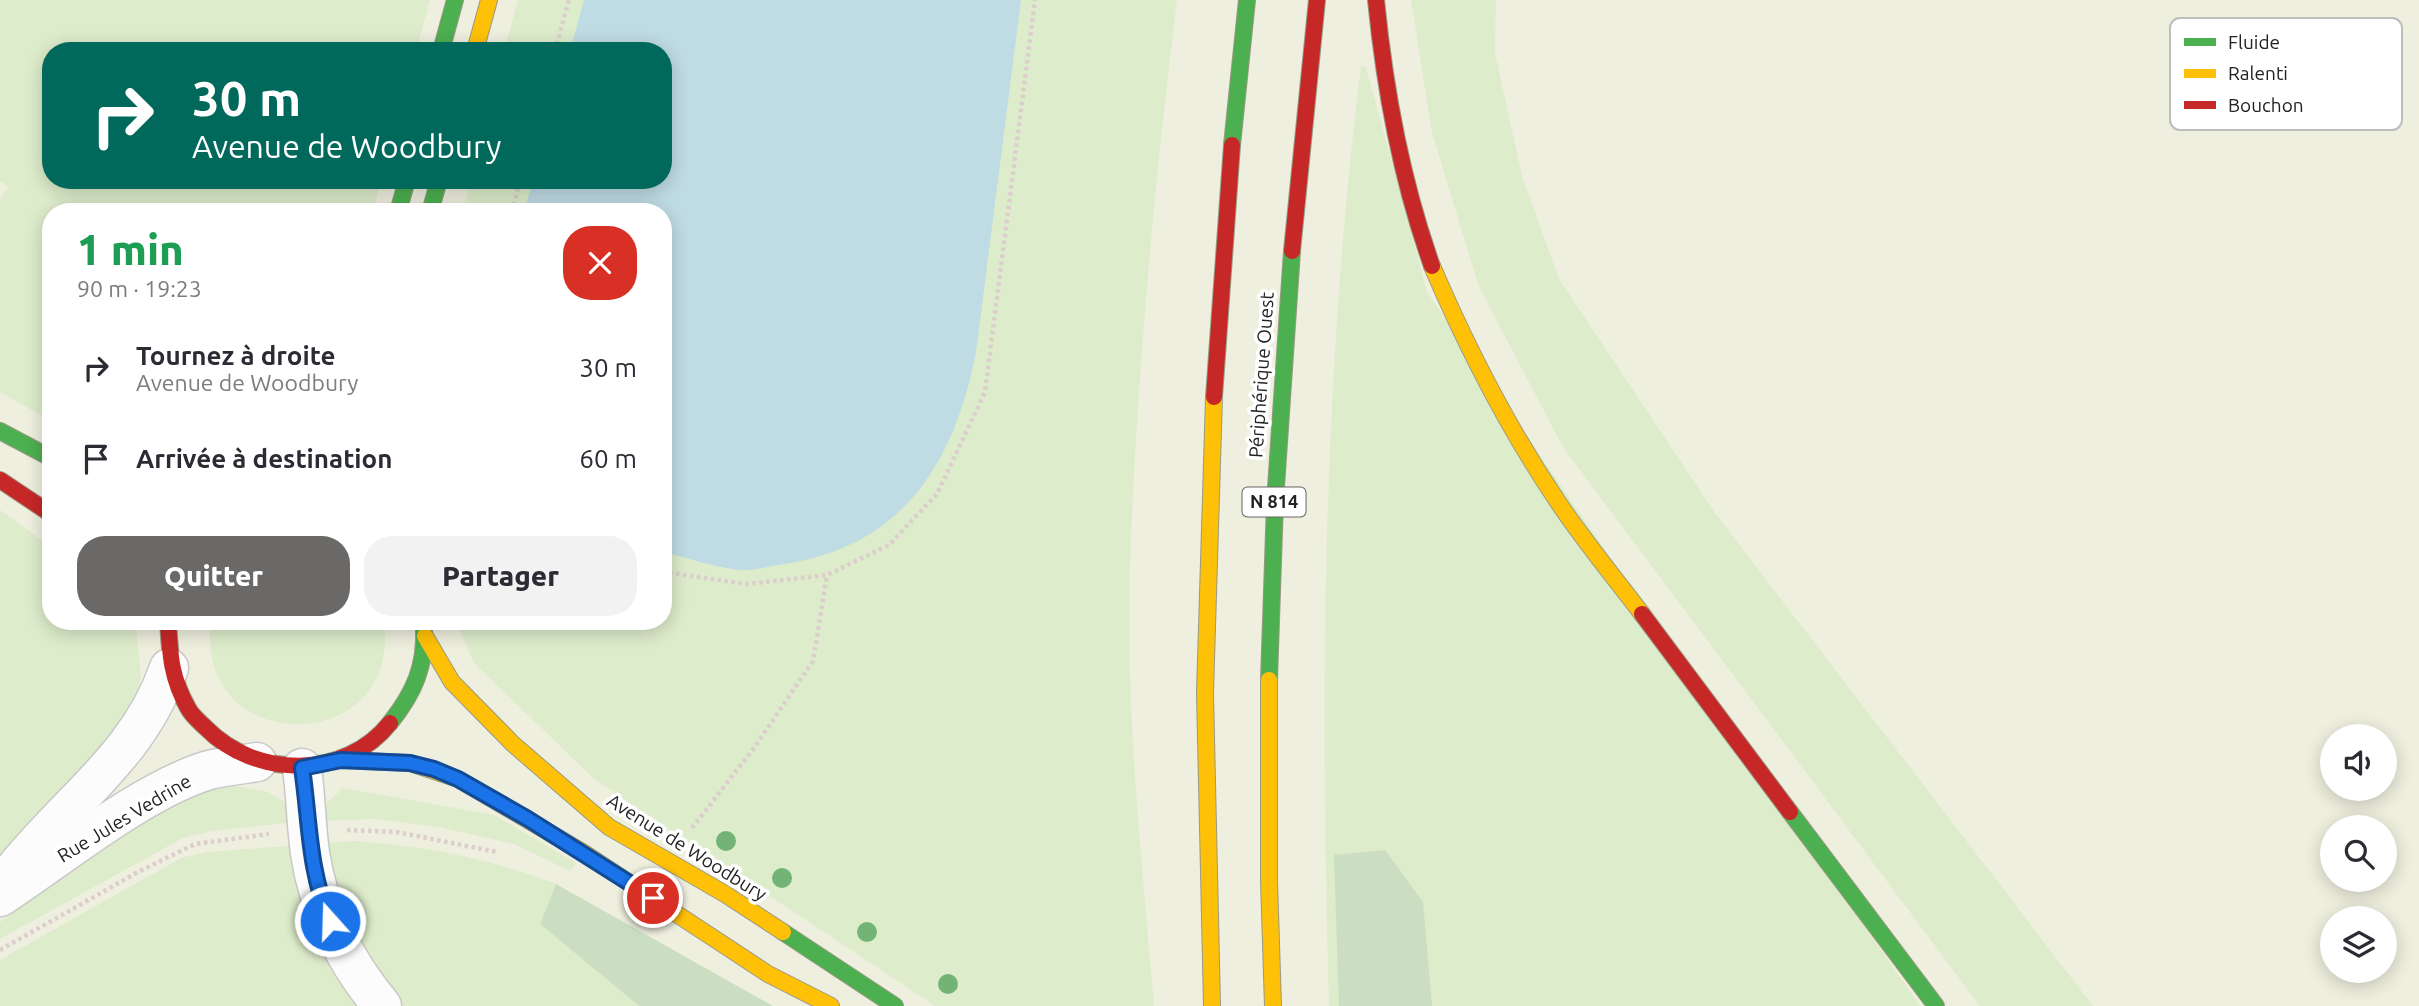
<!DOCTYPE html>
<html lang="fr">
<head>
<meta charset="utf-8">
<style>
  body { margin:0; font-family:Ubuntu,sans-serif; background:#f2f2f3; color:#2b2b33; height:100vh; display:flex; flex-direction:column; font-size:26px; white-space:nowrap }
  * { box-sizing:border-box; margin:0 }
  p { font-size:23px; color:#7c7c81 }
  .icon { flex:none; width:38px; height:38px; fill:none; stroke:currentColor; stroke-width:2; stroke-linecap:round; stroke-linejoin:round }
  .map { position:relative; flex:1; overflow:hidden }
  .side { position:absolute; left:42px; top:203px; width:630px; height:427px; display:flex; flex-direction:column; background:#fff; border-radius:28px; box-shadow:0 4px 18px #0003 }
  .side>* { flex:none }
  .guide { position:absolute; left:42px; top:42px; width:630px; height:147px; border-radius:28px; box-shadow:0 4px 18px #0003; background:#00695c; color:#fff; overflow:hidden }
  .controls { position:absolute; left:2320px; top:724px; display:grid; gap:14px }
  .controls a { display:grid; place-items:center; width:77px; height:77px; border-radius:50%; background:#fff; box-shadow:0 4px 18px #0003; font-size:35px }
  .pin { position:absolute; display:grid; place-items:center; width:60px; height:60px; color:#fff; margin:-30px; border:4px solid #fff; border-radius:50%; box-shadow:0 2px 7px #0007 }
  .me { position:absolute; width:77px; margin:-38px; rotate:340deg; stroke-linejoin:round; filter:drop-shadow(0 0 5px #0008) }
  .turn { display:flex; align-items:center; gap:24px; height:147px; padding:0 35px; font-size:32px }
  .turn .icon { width:91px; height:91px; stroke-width:2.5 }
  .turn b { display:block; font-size:49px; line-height:60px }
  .round { display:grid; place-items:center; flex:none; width:74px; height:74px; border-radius:28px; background:#f2f2f3 }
  .overview { display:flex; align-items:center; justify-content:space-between; height:119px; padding:0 35px }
  h1 { font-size:42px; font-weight:800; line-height:52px; color:#1e9e55 }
  .action { display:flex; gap:14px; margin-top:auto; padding:14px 35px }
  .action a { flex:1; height:80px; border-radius:28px; background:#6a6968; color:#fff; font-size:28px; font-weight:800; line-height:80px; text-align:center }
  .action a+a { background:#f2f2f3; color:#2b2b33 }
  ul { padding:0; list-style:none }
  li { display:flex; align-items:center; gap:21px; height:91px; padding:0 35px }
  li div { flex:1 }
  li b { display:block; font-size:26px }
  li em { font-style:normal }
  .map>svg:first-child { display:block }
  .farmland { fill:#efefdf; fill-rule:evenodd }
  .grass { fill:#ddeccb }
  .forest { fill:#cbdec1 }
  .water { fill:#bfdbe3 }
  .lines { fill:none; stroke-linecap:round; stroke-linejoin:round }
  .street-casing { stroke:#c9c8c7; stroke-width:41 }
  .fast-casing { stroke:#999a82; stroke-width:18 }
  .slow-casing { stroke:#999a82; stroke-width:18 }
  .jam-casing { stroke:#999a82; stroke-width:18 }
  .path { stroke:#dccecd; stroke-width:4.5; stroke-dasharray:3.5 3.5; stroke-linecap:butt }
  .street { stroke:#fdfcfc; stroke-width:38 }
  .fast { stroke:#4caf50; stroke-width:16 }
  .slow { stroke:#ffc107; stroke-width:16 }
  .jam { stroke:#c62828; stroke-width:16 }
  .tree { fill:#73b476 }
  .route-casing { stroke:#114b97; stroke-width:18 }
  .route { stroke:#1a73e8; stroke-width:12 }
  .labels { text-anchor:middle; stroke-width:7; stroke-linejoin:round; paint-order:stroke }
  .shield { fill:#fff; stroke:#646464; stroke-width:2 }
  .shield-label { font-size:18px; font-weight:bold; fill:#222 }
  .street-label { font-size:19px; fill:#222; stroke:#fff }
  .key { fill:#fff; stroke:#bdbdbd; stroke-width:2 }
  .key-label { font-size:19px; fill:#222 }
</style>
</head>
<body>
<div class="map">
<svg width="2419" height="1006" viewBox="0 0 2419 1006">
  <rect width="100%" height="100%" fill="#f0eeeb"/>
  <path class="farmland" d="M0 0H2419V1006H0ZM51 51H663V180H51ZM51 212H663V621H51ZM2333 737H2385V789H2333ZM2333 828H2385V880H2333ZM2333 919H2385V971H2333Z"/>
  <g class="grass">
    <polygon points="0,0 430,0 416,51 51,51 51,180 381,180 373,212 51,212 51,421 0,392 0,200 8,187 0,181"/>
    <path d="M518 0H1177C1154 186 1137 375 1130 563 1125 711 1142 859 1154 1006H935L593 778 473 662 461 633 460 621H663V212H462L471 180H663V51H504Z"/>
    <polygon points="1411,0 1496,0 1495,53 1522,176 1559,279 1715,513 2093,1006 1980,1006 1563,447 1479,287 1432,133"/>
    <path d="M1361 66 1366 67 1427 292 1920 1006H1329C1320 692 1322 378 1361 66Z"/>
    <polygon points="0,510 51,547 51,621 131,621 137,633 141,679 126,728 0,858"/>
    <path d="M211 621H384C403 757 193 760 211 621Z"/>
    <polygon points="224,784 268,792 291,806 294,822 212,831 183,838 0,939 0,922 144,816"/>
    <polygon points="343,788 494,815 576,863 570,871 514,844 438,827 375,819 323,821 327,803"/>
    <path d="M353 841C422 845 492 859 556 884L540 924 639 1006H0V960L181 858 207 852Z"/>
  </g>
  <g class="forest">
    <polygon points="1385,850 1423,902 1432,1006 1339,1006 1334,855"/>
    <polygon points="556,884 773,1006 639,1006 540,924"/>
  </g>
  <path class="water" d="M584 0H1021L976 352C954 464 903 546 784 564 772 566 759 569 747 570 721 570 689 558 663 552V212H524L533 180H663V51H570Z"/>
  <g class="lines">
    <defs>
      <g id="street">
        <path d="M302 768C306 796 306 825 310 853 318 909 346 963 382 1006"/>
        <path d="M12 872C68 801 139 756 169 668"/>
        <path d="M0 897C60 858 142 790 209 770 224 766 242 765 257 762"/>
      </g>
      <g id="fast">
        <polyline points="441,51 455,0"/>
        <polyline points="1232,145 1247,0"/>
        <polyline points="398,212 407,180"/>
        <polyline points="430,212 439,180"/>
        <polyline points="0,431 51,458"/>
        <polyline points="1269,680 1275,502 1292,251"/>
        <path d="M390 723C414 693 426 666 424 627"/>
        <polyline points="1790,812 1936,1006"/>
        <polyline points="783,932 895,1006"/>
      </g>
      <g id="slow">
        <polyline points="475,51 489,0"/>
        <path d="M1432 266C1467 348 1508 428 1558 502 1584 541 1614 577 1642 614"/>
        <polyline points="425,636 452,682 513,744 609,827 725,894 783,932"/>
        <polyline points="1269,680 1269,880 1273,1006"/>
        <polyline points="341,760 410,763 458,779 584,853 768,974 831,1006"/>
        <polyline points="1212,1006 1205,693 1214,397"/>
      </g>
      <g id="jam">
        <path d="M1376 0C1385 92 1401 179 1432 266"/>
        <polyline points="1292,251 1317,0"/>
        <polyline points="1214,397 1232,145"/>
        <polyline points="0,480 51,514"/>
        <polyline points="1642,614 1790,812"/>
        <path d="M168 621C170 655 171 678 188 708 192 716 200 722 206 728 255 778 345 780 390 723"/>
      </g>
    </defs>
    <use href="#street" class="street-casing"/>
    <use href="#fast" class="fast-casing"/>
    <use href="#slow" class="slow-casing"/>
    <use href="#jam" class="jam-casing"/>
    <g class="path">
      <polyline points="555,51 569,0"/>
      <polyline points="512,212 520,180"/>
      <polyline points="663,569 671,573 747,584 827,575 889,545 937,494 985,392 1035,0"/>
      <polyline points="692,828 754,748 813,661 827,575"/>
      <polyline points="347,830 397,832 497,852"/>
      <polyline points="0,950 138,872 195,844 269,834"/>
    </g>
    <use href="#street" class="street"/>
    <use href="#fast" class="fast"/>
    <use href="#slow" class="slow"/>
    <use href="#jam" class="jam"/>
  </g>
  <g class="tree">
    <circle cx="726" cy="841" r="10"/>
    <circle cx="782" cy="878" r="10"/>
    <circle cx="867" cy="932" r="10"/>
    <circle cx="948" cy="984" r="10"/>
  </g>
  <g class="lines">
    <defs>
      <path id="route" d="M330 921C308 868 310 822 302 768L341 760 410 763 434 769 458 779 528 819 653 898"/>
    </defs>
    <use href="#route" class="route-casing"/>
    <use href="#route" class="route"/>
  </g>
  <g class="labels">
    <rect class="shield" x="1242.5" y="487.5" width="63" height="29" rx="5"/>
    <g class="shield-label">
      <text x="1274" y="508">N 814</text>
    </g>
    <g class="street-label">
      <text transform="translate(1261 375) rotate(-86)" y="7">Périphérique Ouest</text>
      <text transform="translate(124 818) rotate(-31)" y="7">Rue Jules Vedrine</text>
      <text transform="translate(687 847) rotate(32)" y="7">Avenue de Woodbury</text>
    </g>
  </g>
  <rect x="2170" y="18" width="232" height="112" rx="10" class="key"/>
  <rect x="2184" y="38" width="32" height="8" fill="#4caf50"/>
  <rect x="2184" y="69" width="32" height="9" fill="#ffc107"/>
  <rect x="2184" y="101" width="32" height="8" fill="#c62828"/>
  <g class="key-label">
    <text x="2228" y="49">Fluide</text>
    <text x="2228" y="80">Ralenti</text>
    <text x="2228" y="112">Bouchon</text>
  </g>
</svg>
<div class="controls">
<a><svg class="icon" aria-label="sound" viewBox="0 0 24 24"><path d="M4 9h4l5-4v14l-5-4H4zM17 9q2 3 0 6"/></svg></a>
<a><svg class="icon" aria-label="search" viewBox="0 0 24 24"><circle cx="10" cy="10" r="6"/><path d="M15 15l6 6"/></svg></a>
<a><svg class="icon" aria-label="layers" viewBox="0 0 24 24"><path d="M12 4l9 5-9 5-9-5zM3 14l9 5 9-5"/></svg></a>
</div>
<div class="pin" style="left:653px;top:898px;background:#d93025"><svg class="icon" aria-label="arrive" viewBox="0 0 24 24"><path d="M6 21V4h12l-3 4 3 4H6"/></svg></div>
<svg class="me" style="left:330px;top:921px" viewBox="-20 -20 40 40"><circle r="17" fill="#1a73e8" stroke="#fff" stroke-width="3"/><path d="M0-11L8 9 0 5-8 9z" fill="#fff"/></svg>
<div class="guide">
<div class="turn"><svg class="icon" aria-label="right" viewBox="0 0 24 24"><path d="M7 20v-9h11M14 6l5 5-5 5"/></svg><div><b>30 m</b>Avenue de Woodbury</div></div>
</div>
<section class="side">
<div class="overview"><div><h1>1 min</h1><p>90 m · 19:23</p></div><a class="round" style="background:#d93025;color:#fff"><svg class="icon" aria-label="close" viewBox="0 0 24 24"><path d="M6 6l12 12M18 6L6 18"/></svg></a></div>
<ul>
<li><svg class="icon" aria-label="right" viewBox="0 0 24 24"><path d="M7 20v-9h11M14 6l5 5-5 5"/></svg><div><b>Tournez à droite</b><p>Avenue de Woodbury</p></div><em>30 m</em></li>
<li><svg class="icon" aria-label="arrive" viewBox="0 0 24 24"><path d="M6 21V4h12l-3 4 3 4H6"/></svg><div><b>Arrivée à destination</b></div><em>60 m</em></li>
</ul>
<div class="action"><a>Quitter</a><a>Partager</a></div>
</section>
</div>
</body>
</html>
